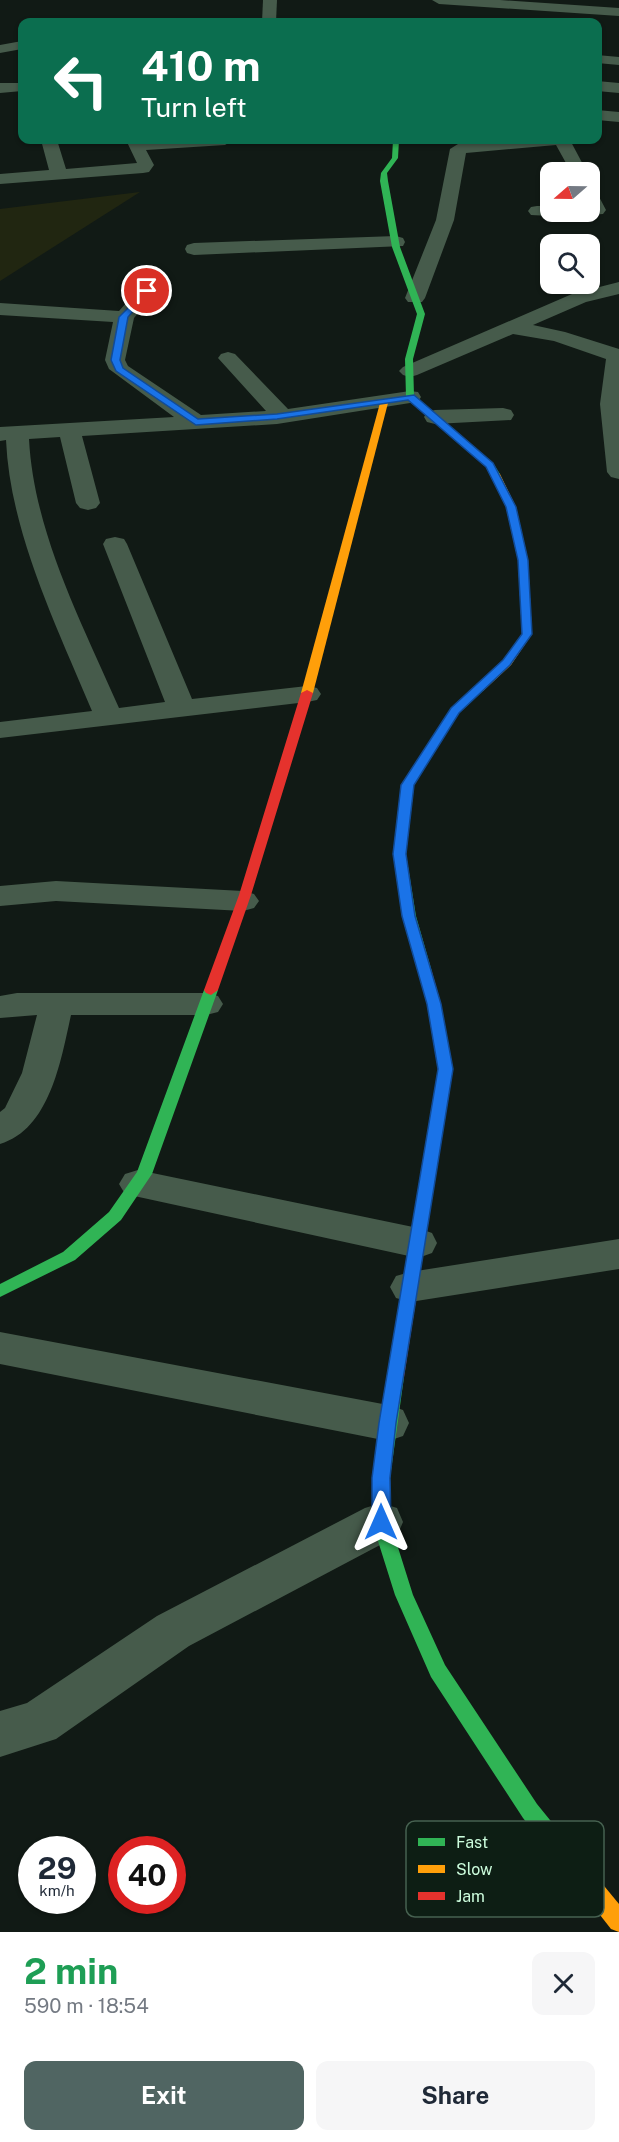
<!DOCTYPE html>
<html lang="en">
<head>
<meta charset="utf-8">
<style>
  body { margin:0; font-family:"Public Sans",sans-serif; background:#f6f6f7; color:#1f2937; height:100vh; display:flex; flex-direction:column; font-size:22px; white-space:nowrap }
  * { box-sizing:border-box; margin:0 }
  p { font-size:20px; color:#747a83 }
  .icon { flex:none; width:33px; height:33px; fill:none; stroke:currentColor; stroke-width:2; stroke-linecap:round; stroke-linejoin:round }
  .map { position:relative; height:1932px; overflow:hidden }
  .panel { display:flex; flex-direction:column; background:#fff; flex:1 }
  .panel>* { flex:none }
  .banner { position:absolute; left:18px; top:18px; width:584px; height:126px; border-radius:12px; box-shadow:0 2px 4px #0004; background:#0b6e4f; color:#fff; overflow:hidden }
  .needle { width:39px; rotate:250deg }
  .controls { position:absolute; left:540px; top:162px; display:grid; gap:12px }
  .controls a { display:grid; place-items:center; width:60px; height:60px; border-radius:12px; background:#fff; box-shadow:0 2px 4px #0004; font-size:30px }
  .speed { position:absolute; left:18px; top:1836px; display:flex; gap:12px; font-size:30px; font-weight:700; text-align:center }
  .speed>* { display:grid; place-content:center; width:78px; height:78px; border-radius:50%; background:#fff; box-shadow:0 2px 4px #0004; line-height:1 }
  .speed small { font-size:15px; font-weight:400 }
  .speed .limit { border:9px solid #d22; background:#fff; color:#111 }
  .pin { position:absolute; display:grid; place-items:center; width:51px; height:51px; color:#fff; margin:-26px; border:3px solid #fff; border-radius:50%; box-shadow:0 2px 6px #0007 }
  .me { position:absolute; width:66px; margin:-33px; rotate:0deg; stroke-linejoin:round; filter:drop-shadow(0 0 4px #0008) }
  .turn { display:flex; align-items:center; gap:21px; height:126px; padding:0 24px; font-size:27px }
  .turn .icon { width:78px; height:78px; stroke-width:2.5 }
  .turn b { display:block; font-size:42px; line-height:51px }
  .round { display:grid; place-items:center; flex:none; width:63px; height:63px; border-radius:12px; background:#f6f6f7 }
  .head { display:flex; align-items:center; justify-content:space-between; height:102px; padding:0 24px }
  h1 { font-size:36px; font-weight:700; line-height:45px; color:#1e9e55 }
  .action { display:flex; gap:12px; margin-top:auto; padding:12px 24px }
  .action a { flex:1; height:69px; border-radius:12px; background:#506562; color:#fff; font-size:24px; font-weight:700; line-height:69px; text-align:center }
  .action a+a { background:#f6f6f7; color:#1f2937 }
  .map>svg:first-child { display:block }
  .green { fill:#212611 }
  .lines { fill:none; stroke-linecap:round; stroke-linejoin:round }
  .street { fill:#465b4b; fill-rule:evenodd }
  .fast { fill:#30b455; fill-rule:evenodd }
  .slow { fill:#ff9f0a; fill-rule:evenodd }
  .jam { fill:#e5322d; fill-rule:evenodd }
  .route { fill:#1a73e8; stroke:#114b97; stroke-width:1.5 }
  .key { fill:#0d1e14; stroke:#466150; stroke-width:1.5 }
  .key-label { font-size:16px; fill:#ccfddd }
</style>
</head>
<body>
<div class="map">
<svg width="619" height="1932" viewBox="0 0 619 1932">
  <rect width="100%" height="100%" fill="#111a15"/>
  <polygon class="green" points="140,192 0,281 0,209"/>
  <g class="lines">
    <g class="street">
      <polygon points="263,0 277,0 276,22 262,22"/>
      <polygon points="432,0 500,0 619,8 619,16 439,4"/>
      <polygon points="22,41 22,49 0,53 0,45"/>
      <polygon points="597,55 619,57 619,65 597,63"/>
      <polygon points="597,81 619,83 619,93 597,91"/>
      <polygon points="0,83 22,83 22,91 0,93"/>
      <polygon points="597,110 619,112 619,122 597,120"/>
      <polygon points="41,140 57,140 66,169 137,163 126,140 233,140 225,145 146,150 154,165 149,172 143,173 0,184 0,174 49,170"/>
      <polygon points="507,140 570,140 587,172 571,172 556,145 466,153 454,220 425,298 422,302 408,302 405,298 436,220 450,149 458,144"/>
      <polygon points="590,190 596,191 606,210 603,214 590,215 582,212 590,212"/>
      <polygon points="537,206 550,206 550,212 559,212 550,216 531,215 528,211 531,207"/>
      <polygon points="396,236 403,238 405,242 403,246 194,255 187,253 185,249 187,245 194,243"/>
      <path d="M158 273 165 275 168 279 134 318 125 360 128 366 201 415 266 411 218 358 221 354 228 352 235 354 288 409 410 391 418 392 421 397 418 402 410 403 277 424 82 436 100 503 96 508 88 510 80 508 76 503 60 437 29 439C34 533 82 623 119 708L165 702 103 544 106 539 115 537 124 539 127 544 192 699 307 686 317 688 321 694 317 700 307 702 0 738V722L92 711C57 627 10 532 6 440L0 441V427L174 417 109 369 105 360 113 322 0 315V303L119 311 151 275Z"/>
      <polygon points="619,282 619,294 586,302 533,325 565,332 619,349 619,479 611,477 607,472 600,404 606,359 554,341 513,334 417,375 410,377 403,375 399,371 403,367 572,294"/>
      <polygon points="503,408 511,410 514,415 511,420 435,424 427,422 424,417 427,412 435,410"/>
      <polygon points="56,881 243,891 254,894 259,901 254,908 243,911 56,901 0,906 0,886"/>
      <path d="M17 993H206L218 996 223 1004 218 1012 206 1015H71C61 1060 50 1129 0 1144V1112L5 1108 22 1073 37 1015 0 1018V996Z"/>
      <polygon points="138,1170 418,1228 432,1233 437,1243 432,1253 418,1258 125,1194 119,1184 125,1174"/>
      <polygon points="619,1239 619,1269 410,1302 396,1298 390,1287 396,1276 410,1272"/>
      <polygon points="0,1332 388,1405 403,1410 409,1423 403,1436 388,1441 0,1364"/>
      <polygon points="381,1503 397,1508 403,1522 397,1536 189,1646 56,1739 0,1757 0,1711 27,1703 157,1616 365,1508"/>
    </g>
    <g class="fast">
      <polygon points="393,140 399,140 398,158 387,173 388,181 400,247 425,314 413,359 414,396 493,463 500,474 498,476 492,476 486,467 406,397 405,359 417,314 392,247 380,181 381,173 392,158"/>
      <polygon points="479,686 485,689 459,713 414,785 406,854 416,916 432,972 425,976 418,972 402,916 394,854 402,785 451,709 475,687"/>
      <polygon points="211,985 218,990 152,1174 121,1220 75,1260 0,1297 0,1284 63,1252 109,1212 137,1172 204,990"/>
      <polygon points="396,1370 402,1372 404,1377 390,1478 390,1522 413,1595 445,1665 537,1804 567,1841 570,1848 567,1855 560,1858 553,1855 523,1818 431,1677 395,1595 372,1522 372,1478 388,1377 390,1372"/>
    </g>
    <g class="slow">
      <polygon points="384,400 388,403 313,693 307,696 303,695 301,693 380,403"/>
      <polygon points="495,471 500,474 516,507 528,560 532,634 511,665 483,691 475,691 475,687 503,661 522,634 518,560 506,507 490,474"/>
      <polygon points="560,1838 567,1841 619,1904 619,1932 611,1929 553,1855 550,1848 553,1841"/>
    </g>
    <g class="jam">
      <polygon points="307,690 313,693 251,895 218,990 211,995 206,993 204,990 239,895 301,693"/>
      <polygon points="425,968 432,972 441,1004 452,1069 404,1377 402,1382 396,1384 390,1382 388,1377 438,1069 427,1004 418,972"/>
    </g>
  </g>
  <polygon class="route" points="147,289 151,291 128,317 120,360 123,368 198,419 277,414 414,395 493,463 516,507 528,560 532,634 510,665 459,713 414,785 406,854 415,916 441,1004 453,1069 396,1423 390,1478 391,1522 388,1528 381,1530 375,1528 372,1522 372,1478 379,1423 438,1069 427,1004 402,916 393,854 401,785 451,708 503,660 522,634 518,560 506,507 486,467 408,400 277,419 196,425 116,371 111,360 119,317"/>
  <rect x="406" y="1821" width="198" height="96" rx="9" class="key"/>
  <rect x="418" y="1838" width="27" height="8" fill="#30b455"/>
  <rect x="418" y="1865" width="27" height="8" fill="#ff9f0a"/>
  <rect x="418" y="1892" width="27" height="8" fill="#e5322d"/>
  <g class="key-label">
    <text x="456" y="1848">Fast</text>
    <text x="456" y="1875">Slow</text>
    <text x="456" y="1902">Jam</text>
  </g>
</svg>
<div class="controls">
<a><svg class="needle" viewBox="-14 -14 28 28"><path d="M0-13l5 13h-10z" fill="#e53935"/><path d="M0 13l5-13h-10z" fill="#747a83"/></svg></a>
<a><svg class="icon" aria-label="search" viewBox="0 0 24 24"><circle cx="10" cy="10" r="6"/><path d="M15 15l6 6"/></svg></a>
</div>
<div class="speed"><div>29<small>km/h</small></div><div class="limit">40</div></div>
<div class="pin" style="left:147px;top:291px;background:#d93025"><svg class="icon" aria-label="arrive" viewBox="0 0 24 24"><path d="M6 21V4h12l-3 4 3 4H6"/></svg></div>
<svg class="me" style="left:381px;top:1522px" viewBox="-20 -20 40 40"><path d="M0-17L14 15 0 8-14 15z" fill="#1a73e8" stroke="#fff" stroke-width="4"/></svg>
<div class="banner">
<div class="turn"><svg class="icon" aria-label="left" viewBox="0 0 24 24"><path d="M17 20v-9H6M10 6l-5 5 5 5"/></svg><div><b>410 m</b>Turn left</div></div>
</div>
</div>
<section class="panel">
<div class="head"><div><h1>2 min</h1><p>590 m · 18:54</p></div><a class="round"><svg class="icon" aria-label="close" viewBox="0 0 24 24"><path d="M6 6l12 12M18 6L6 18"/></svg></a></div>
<div class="action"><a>Exit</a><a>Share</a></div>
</section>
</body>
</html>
